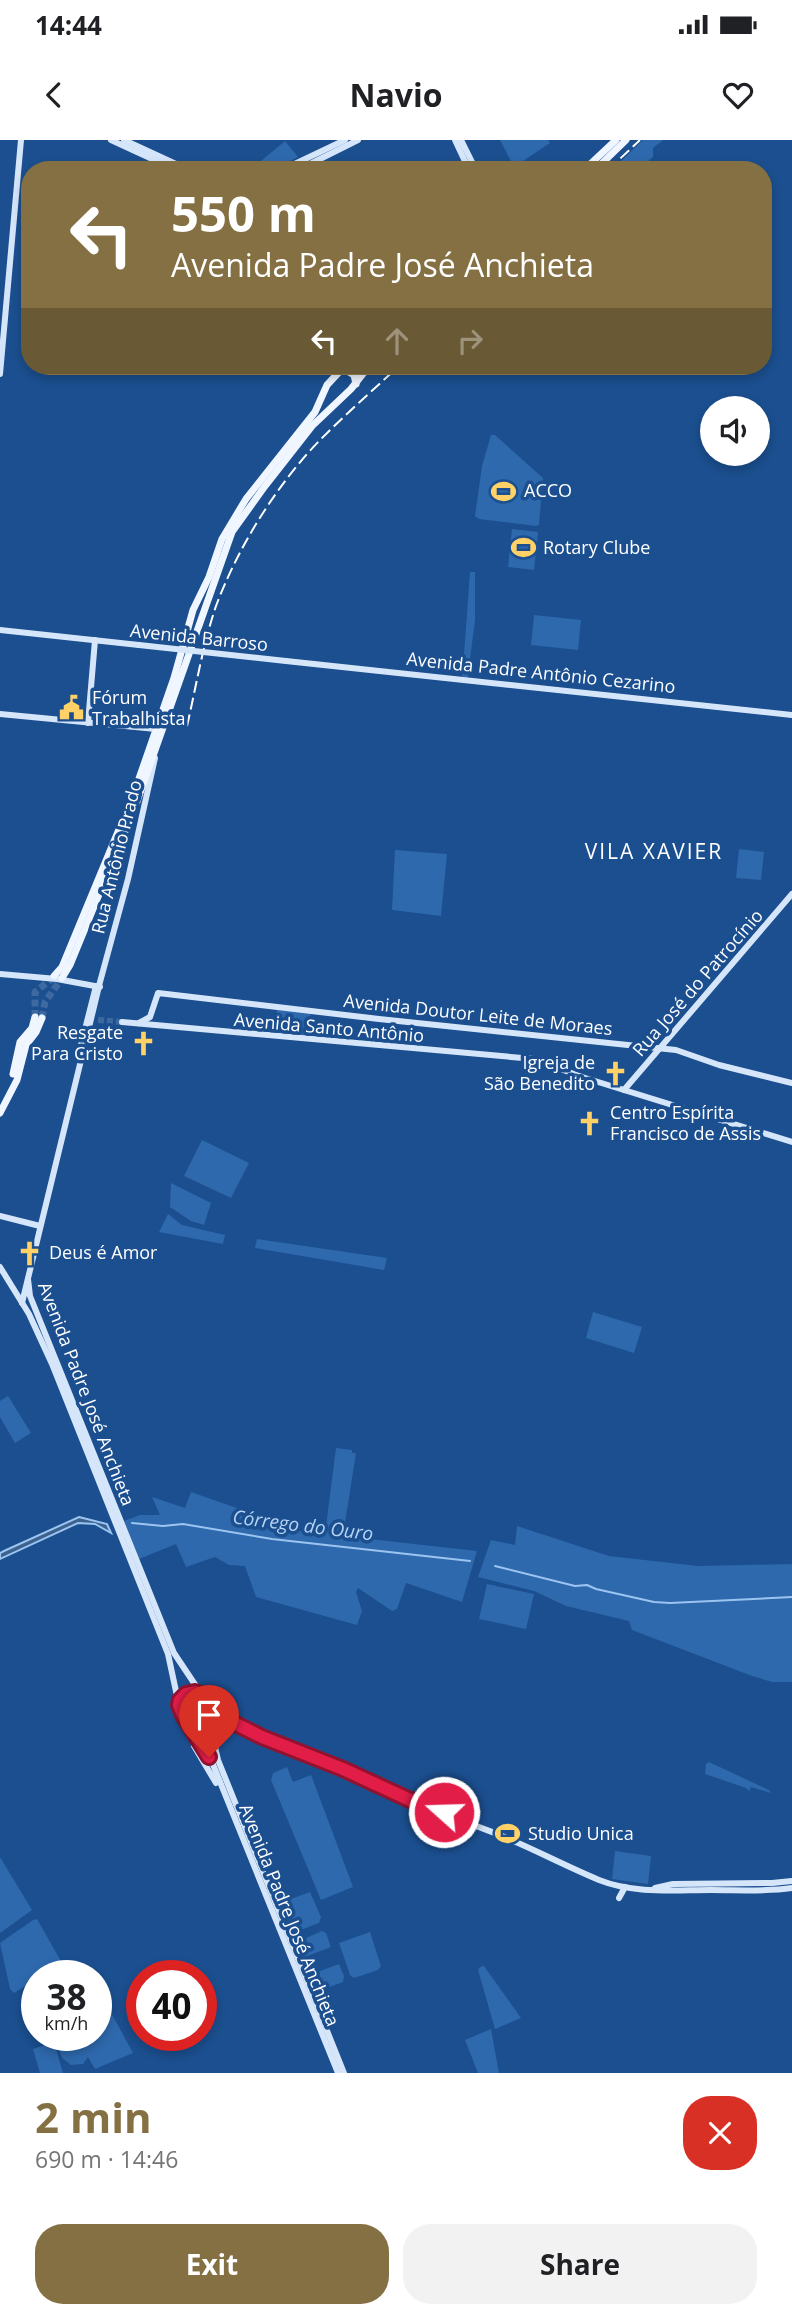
<!DOCTYPE html>
<html lang="en">
<head>
<meta charset="utf-8">
<style>
  body { margin:0; font-family:"Open Sans",sans-serif; background:#f2f2f2; color:#202124; height:100vh; display:flex; flex-direction:column; font-size:26px; white-space:nowrap }
  * { box-sizing:border-box; margin:0 }
  p { font-size:23px; color:#757577 }
  .icon { flex:none; width:38px; height:38px; fill:none; stroke:currentColor; stroke-width:2; stroke-linecap:round; stroke-linejoin:round }
  .map { position:relative; height:1933px; overflow:hidden }
  .drawer { display:flex; flex-direction:column; background:#fff; flex:1 }
  .drawer>* { flex:none }
  .banner { position:absolute; left:21px; top:21px; width:751px; height:214px; border-radius:28px; box-shadow:0 4px 10px #0003; background:#847042; color:#fff; overflow:hidden }
  .controls { position:absolute; left:700px; top:256px; display:grid; gap:14px }
  .controls a { display:grid; place-items:center; width:70px; height:70px; border-radius:50%; background:#fff; box-shadow:0 4px 10px #0003; font-size:35px }
  .speed { position:absolute; left:21px; top:1820px; display:flex; gap:14px; font-size:35px; font-weight:700; text-align:center }
  .speed>* { display:grid; place-content:center; width:91px; height:91px; border-radius:50%; background:#fff; box-shadow:0 4px 10px #0003; line-height:1 }
  .speed small { font-size:18px; font-weight:400 }
  .speed .limit { border:10px solid #d22; background:#fff; color:#111 }
  .pin { position:absolute; display:grid; place-items:center; width:60px; height:60px; color:#fff; margin:-72px -30px; border-radius:50% 50% 50% 0; rotate:-45deg; box-shadow:0 0 7px #0007 }
  .pin .icon { rotate:45deg }
  .me { position:absolute; width:77px; margin:-38px; rotate:290deg; stroke-linejoin:round; filter:drop-shadow(0 0 5px #0008) }
  .turn { display:flex; align-items:center; gap:24px; height:147px; padding:0 35px; font-size:32px }
  .turn .icon { width:91px; height:91px; stroke-width:2.5 }
  .turn b { display:block; font-size:49px; line-height:60px }
  .lanes { display:flex; align-items:center; height:66px; padding:0 35px; background:#0003; justify-content:center; gap:35px; direction:ltr }
  .lanes .off { opacity:.35 }
  .round { display:grid; place-items:center; flex:none; width:74px; height:74px; border-radius:28px; background:#f2f2f2 }
  .headline { display:flex; align-items:center; justify-content:space-between; height:119px; padding:0 35px }
  h1 { font-size:42px; font-weight:700; line-height:52px; color:#847042 }
  .action { display:flex; gap:14px; margin-top:auto; padding:14px 35px }
  .action a { flex:1; height:80px; border-radius:28px; background:#847042; color:#fff; font-size:28px; font-weight:700; line-height:80px; text-align:center }
  .action a+a { background:#f2f2f2; color:#202124 }
  .status { display:flex; justify-content:space-between; align-items:center; height:49px; padding:0 35px; background:#fff; direction:ltr }
  .status svg { height:19px; fill:currentColor }
  header { display:flex; justify-content:space-between; align-items:center; height:91px; padding:0 35px; background:#fff; font-size:32px; font-weight:700 }
  .map>svg:first-child { display:block }
  .green { fill:#2e69ad }
  .water { fill:#3c6290; stroke:#9cc4f0; stroke-width:2 }
  .lines { fill:none; stroke-linecap:round; stroke-linejoin:round }
  .stream { stroke:#9cc4f0; stroke-width:2 }
  .secondary-tunnel { stroke:#3d69a0; stroke-width:6; stroke-dasharray:6 3; stroke-linecap:butt }
  .primary-tunnel { stroke:#3d69a0; stroke-width:7; stroke-dasharray:7 3.5; stroke-linecap:butt }
  .secondary { stroke:#d6e6fa; stroke-width:6 }
  .primary { stroke:#f0f6ff; stroke-width:7 }
  .rail { stroke:#fff; stroke-width:2; stroke-dasharray:12 5; stroke-linecap:butt }
  .secondary-bridge { stroke:#d6e6fa; stroke-width:6 }
  .route-casing { stroke:#92132f; stroke-width:18 }
  .route { stroke:#e11d48; stroke-width:12 }
  .labels { text-anchor:middle; stroke-width:7; stroke-linejoin:round; paint-order:stroke }
  .poi-label { font-size:18px; fill:#fff; stroke:#1b4f8f; text-anchor:start }
  .street-label { font-size:18px; fill:#fff; stroke:#1b4f8f }
  .water-label { font-size:19px; font-style:italic; fill:#b5d3f5; stroke:#1b4f8f }
  .quarter-label { font-size:21px; letter-spacing:2px; fill:#fff; stroke:#1b4f8f }
</style>
</head>
<body>
<div class="status"><b>14:44</b><svg viewBox="0 0 49 12"><path d="M0 12V9h3v3zM5 12V6h3v6zM10 12V3h3v9zM15 12V0h3v12zM26 1h20v11H26zM47 4h2v5h-2z"/></svg></div>
<header><svg class="icon" aria-label="back" viewBox="0 0 24 24"><path d="M15 5l-7 7 7 7"/></svg>Navio<svg class="icon" aria-label="heart" viewBox="0 0 24 24"><path d="M12 20l-8-8c-3-5 5-10 8-4 3-6 11-1 8 4z"/></svg></header>
<div class="map">
<svg width="792" height="1933" viewBox="0 0 792 1933">
  <rect width="100%" height="100%" fill="#1b4f8f"/>
  <g class="green">
    <polygon points="500,0 548,0 550,3 514,27"/>
    <polygon points="643,0 663,0 653,8 653,17 637,30 612,30"/>
    <polygon points="285,1 298,17 272,30 257,30 255,26"/>
    <polygon points="491,295 495,295 543,338 539,385 536,386 479,379 475,376 482,326"/>
    <polygon points="512,389 538,392 534,430 508,427"/>
    <polygon points="470,432 475,432 475,480 467,543 462,542"/>
    <polygon points="534,475 581,480 578,510 531,505"/>
    <polygon points="739,709 764,712 761,740 736,738"/>
    <polygon points="395,710 447,714 441,776 392,770"/>
    <polygon points="277,868 311,873 308,897 274,894"/>
    <polygon points="202,1000 249,1023 231,1058 184,1036"/>
    <polygon points="171,1043 211,1063 204,1085 191,1081 170,1067"/>
    <polygon points="168,1074 182,1085 225,1095 223,1104 159,1092"/>
    <polygon points="257,1099 387,1118 384,1130 255,1108"/>
    <polygon points="593,1172 642,1187 634,1213 586,1198"/>
    <polygon points="8,1256 31,1293 15,1303 0,1277 0,1261"/>
    <polygon points="336,1308 352,1310 352,1313 356,1313 343,1396 477,1411 462,1462 406,1443 397,1469 392,1471 358,1448 356,1452 362,1471 357,1485 256,1457 245,1426 229,1425 215,1417 186,1427 176,1404 139,1419 124,1381 140,1375 160,1375 152,1357 185,1368 191,1352 274,1381 277,1386 276,1391 283,1389 325,1394"/>
    <polygon points="517,1386 609,1416 698,1426 792,1424 792,1542 772,1542 752,1536 632,1490 629,1481 566,1466 534,1451 478,1437 491,1400 515,1405"/>
    <polygon points="487,1444 534,1454 526,1489 479,1479"/>
    <polygon points="709,1622 769,1650 771,1653 751,1647 749,1651 746,1648 705,1634 706,1624"/>
    <polygon points="287,1627 293,1642 311,1635 353,1747 321,1760 271,1640 273,1633"/>
    <polygon points="615,1711 651,1716 648,1744 612,1739"/>
    <polygon points="0,1717 32,1770 0,1793"/>
    <polygon points="310,1752 321,1777 319,1783 293,1793 280,1763"/>
    <polygon points="37,1779 62,1823 42,1836 37,1836 37,1839 14,1853 10,1849 0,1803 33,1780"/>
    <polygon points="322,1791 326,1793 331,1807 302,1818 297,1802"/>
    <polygon points="370,1792 381,1826 378,1830 354,1838 350,1835 339,1803"/>
    <polygon points="339,1824 344,1836 343,1842 316,1852 309,1835"/>
    <polygon points="484,1826 521,1878 495,1889 478,1830 480,1827"/>
    <polygon points="96,1845 133,1913 95,1929 88,1917 83,1924 71,1925 62,1918 56,1898 46,1895 96,1895"/>
    <polygon points="491,1889 499,1933 478,1933 465,1900"/>
    <polygon points="54,1902 63,1933 40,1933 33,1909"/>
  </g>
  <polygon class="water" points="79,1377 107,1384 111,1393 95,1384 78,1383 0,1419 0,1413 4,1411"/>
  <g class="lines">
    <g class="stream">
      <polyline points="132,1383 163,1386 183,1384 272,1399 470,1421"/>
      <polyline points="495,1426 575,1446 587,1445 596,1449 654,1462 670,1463 792,1457"/>
    </g>
    <polyline class="secondary-tunnel" points="98,880 122,882"/>
    <g class="primary-tunnel">
      <polyline points="35,877 35,852 54,837"/>
      <polyline points="42,878 45,862 62,838"/>
    </g>
    <g class="secondary">
      <polyline points="111,0 176,30"/>
      <polyline points="124,0 189,30"/>
      <polyline points="455,0 469,30"/>
      <polyline points="461,0 476,30"/>
      <polyline points="282,30 345,0"/>
      <polyline points="298,30 358,0"/>
      <polyline points="0,234 21,0"/>
      <polyline points="0,490 139,505"/>
      <polyline points="286,521 792,575"/>
      <polyline points="0,574 156,589"/>
      <polyline points="88,583 95,500"/>
      <polyline points="0,834 57,839 100,847"/>
      <polyline points="122,882 534,919 582,937 792,1002"/>
      <polyline points="139,883 150,877 158,853 379,879 676,910 719,925 792,943"/>
      <polyline points="79,913 96,846"/>
      <polyline points="624,950 792,754"/>
      <polyline points="0,1076 40,1086"/>
      <polyline points="0,1127 29,1174 52,1224 168,1514 180,1570 212,1622 338,1933"/>
      <polyline points="28,1139 30,1156 174,1513 198,1549 205,1564 218,1620 344,1933"/>
      <polyline points="22,1163 100,842 128,739 155,618"/>
      <polyline points="179,1565 186,1554 195,1552 207,1556 224,1578 249,1591 355,1634 410,1660 426,1671"/>
      <polyline points="188,1584 202,1587 212,1579 216,1568"/>
      <polyline points="194,1606 216,1643"/>
      <circle cx="434" cy="1671" r="7"/>
      <path d="M439 1676C493 1686 548 1719 599 1740 634 1754 674 1750 711 1750 738 1750 765 1752 792 1748"/>
      <polyline points="655,1748 673,1744 772,1743 792,1741"/>
      <polyline points="619,1758 625,1747"/>
    </g>
    <g class="primary">
      <polyline points="584,30 616,0"/>
      <polyline points="595,30 626,0"/>
      <polyline points="344,229 354,235 356,244"/>
      <polyline points="54,836 62,827 134,653 174,538 193,470 209,437 222,399 246,359 315,272 327,245 340,231 349,226"/>
      <polyline points="62,838 70,825 135,667 232,392 265,346 312,286 351,249 369,226"/>
      <polyline points="13,934 20,902 32,888 35,877"/>
      <polyline points="0,973 17,940 26,905 36,892 42,878"/>
    </g>
    <g class="rail">
      <polyline points="608,30 640,0"/>
      <path d="M187 586C196 547 203 504 216 466 238 407 277 344 321 299 346 274 373 250 399 226"/>
    </g>
    <polyline class="secondary-bridge" points="139,505 286,521"/>
  </g>
  <g class="lines">
    <defs>
      <polyline id="route" points="209,1617 183,1575 179,1565 180,1560 186,1554 195,1552 207,1556 224,1578 262,1597 343,1629 410,1660 436,1664 444,1672"/>
    </defs>
    <use href="#route" class="route-casing"/>
    <use href="#route" class="route"/>
  </g>
  <defs>
    <symbol id="stadium-bare" viewBox="-9 -9 18 18"><path d="M0-5a6.5 5 0 1 0 0 10a6.5 5 0 1 0 0-10ZM-3.5-1.8h7v3.6h-7Z" fill="#ffd166" stroke="#1b4f8f" stroke-width="2.5" paint-order="stroke"/></symbol>
    <symbol id="civic-bare" viewBox="-9 -9 18 18"><path d="M-.6-6.5H3V-4.5H.6V-3L4-1V1h2V6H-6V1h2V-1L-.6-3ZM-1.2 2.5V6h2.4V2.5Z" fill="#ffd166" stroke="#1b4f8f" stroke-width="2.5" paint-order="stroke"/></symbol>
    <symbol id="church-bare" viewBox="-9 -9 18 18"><path d="M-1.2-6h2.4v3.5h3.3v2.4h-3.3V6h-2.4V-.1h-3.3v-2.4h3.3Z" fill="#ffd166" stroke="#1b4f8f" stroke-width="2.5" paint-order="stroke"/></symbol>
  </defs>
  <g fill-rule="evenodd">
    <use href="#stadium-bare" x="486" y="334" width="35" height="35"/>
    <use href="#stadium-bare" x="506" y="390" width="35" height="35"/>
    <use href="#civic-bare" x="54" y="550" width="35" height="35"/>
    <use href="#church-bare" x="126" y="886" width="35" height="35"/>
    <use href="#church-bare" x="598" y="916" width="35" height="35"/>
    <use href="#church-bare" x="572" y="966" width="35" height="35"/>
    <use href="#church-bare" x="12" y="1096" width="35" height="35"/>
    <use href="#stadium-bare" x="490" y="1676" width="35" height="35"/>
  </g>
  <g class="labels">
    <g class="poi-label">
      <text x="524" y="357">ACCO</text>
      <text x="543" y="414">Rotary Clube</text>
      <text x="92" y="564">Fórum<tspan x="92" dy="21">Trabalhista</tspan></text>
      <text x="123" y="899" text-anchor="end">Resgate<tspan x="123" dy="21">Para Cristo</tspan></text>
      <text x="595" y="929" text-anchor="end">Igreja de<tspan x="595" dy="21">São Benedito</tspan></text>
      <text x="610" y="979">Centro Espírita<tspan x="610" dy="21">Francisco de Assis</tspan></text>
      <text x="49" y="1119">Deus é Amor</text>
      <text x="528" y="1700">Studio Unica</text>
    </g>
    <g class="street-label">
      <text transform="translate(199 498) rotate(6)" y="6">Avenida Barroso</text>
      <text transform="translate(541 533) rotate(6)" y="6">Avenida Padre Antônio Cezarino</text>
      <text transform="translate(117 717) rotate(-76)" y="6">Rua Antônio Prado</text>
      <text transform="translate(698 843) rotate(-49)" y="6">Rua José do Patrocínio</text>
      <text transform="translate(478 875) rotate(6)" y="6">Avenida Doutor Leite de Moraes</text>
      <text transform="translate(329 888) rotate(5)" y="6">Avenida Santo Antônio</text>
      <text transform="translate(86 1254) rotate(69)" y="6">Avenida Padre José Anchieta</text>
      <text transform="translate(289 1775) rotate(68)" y="6">Avenida Padre José Anchieta</text>
    </g>
    <g class="water-label">
      <text transform="translate(303 1385) rotate(7)" y="7">Córrego do Ouro</text>
    </g>
    <g class="quarter-label">
      <text x="654" y="719">VILA XAVIER</text>
    </g>
  </g>
</svg>
<div class="controls">
<a><svg class="icon" aria-label="sound" viewBox="0 0 24 24"><path d="M4 9h4l5-4v14l-5-4H4zM17 9q2 3 0 6"/></svg></a>
</div>
<div class="speed"><div>38<small>km/h</small></div><div class="limit">40</div></div>
<div class="pin" style="left:209px;top:1617px;background:#d93025"><svg class="icon" aria-label="arrive" viewBox="0 0 24 24"><path d="M6 21V4h12l-3 4 3 4H6"/></svg></div>
<svg class="me" style="left:444px;top:1672px" viewBox="-20 -20 40 40"><circle r="17" fill="#e11d48" stroke="#fff" stroke-width="3"/><path d="M0-11L8 9 0 5-8 9z" fill="#fff"/></svg>
<div class="banner">
<div class="turn"><svg class="icon" aria-label="left" viewBox="0 0 24 24"><path d="M17 20v-9H6M10 6l-5 5 5 5"/></svg><div><b>550 m</b>Avenida Padre José Anchieta</div></div>
<div class="lanes"><svg class="icon" aria-label="left" viewBox="0 0 24 24"><path d="M17 20v-9H6M10 6l-5 5 5 5"/></svg><svg class="icon off" aria-label="ahead" viewBox="0 0 24 24"><path d="M12 20V5M6 11l6-6 6 6"/></svg><svg class="icon off" aria-label="right" viewBox="0 0 24 24"><path d="M7 20v-9h11M14 6l5 5-5 5"/></svg></div>
</div>
</div>
<section class="drawer">
<div class="headline"><div><h1>2 min</h1><p>690 m · 14:46</p></div><a class="round" style="background:#d93025;color:#fff"><svg class="icon" aria-label="close" viewBox="0 0 24 24"><path d="M6 6l12 12M18 6L6 18"/></svg></a></div>
<div class="action"><a>Exit</a><a>Share</a></div>
</section>
</body>
</html>
